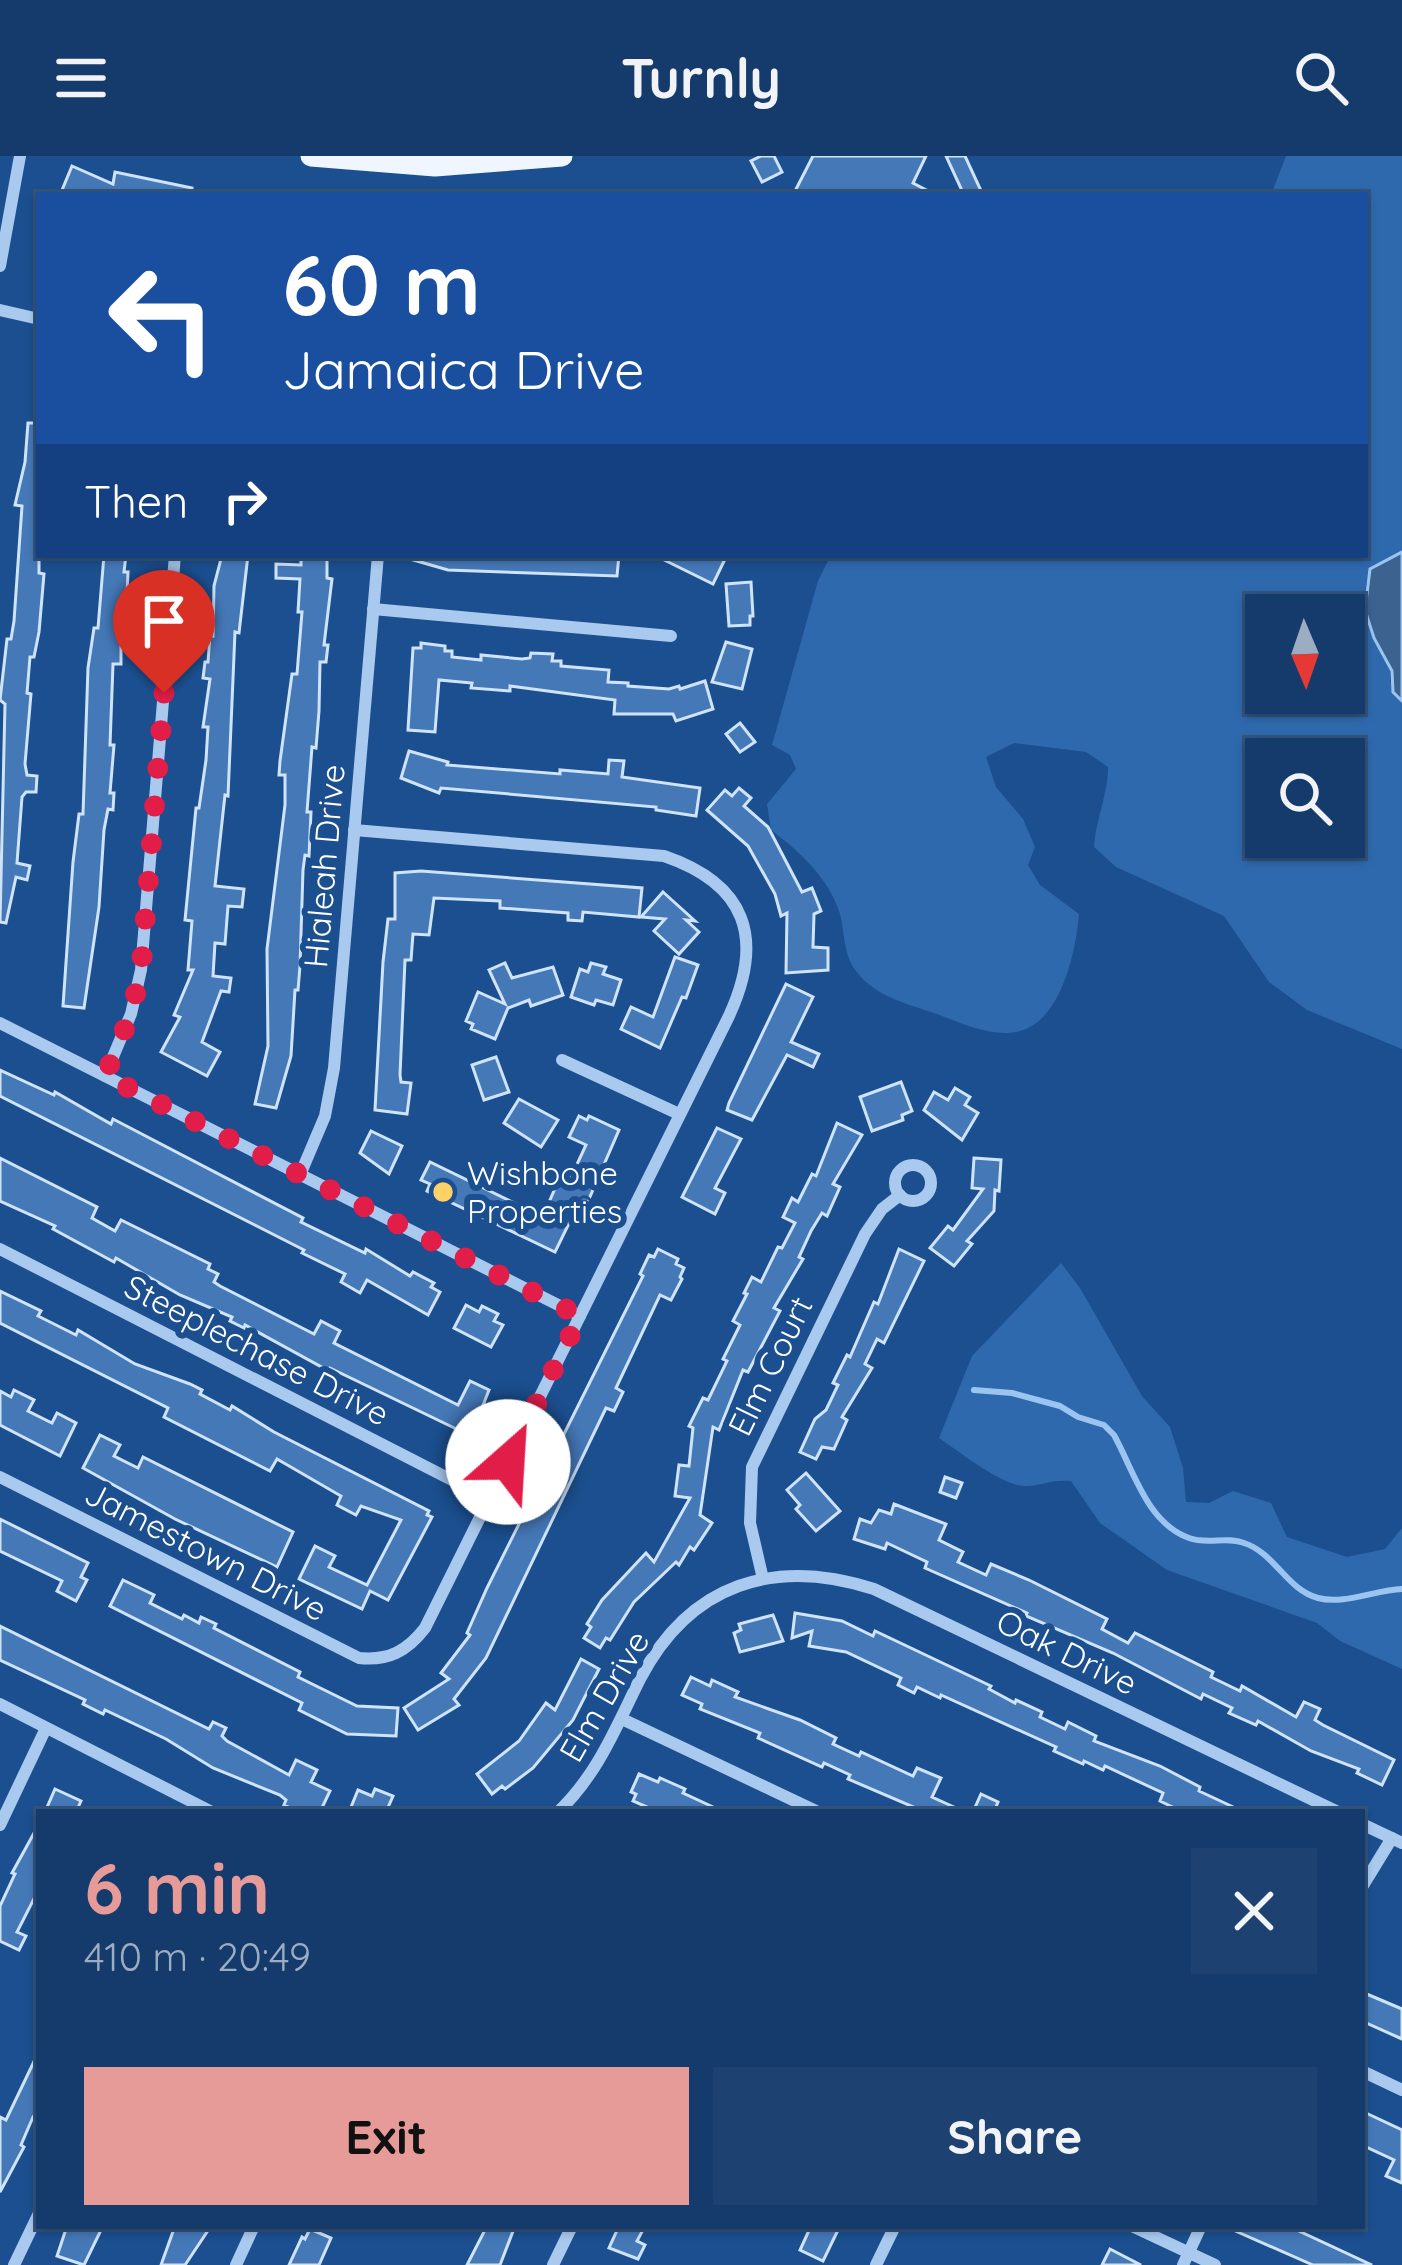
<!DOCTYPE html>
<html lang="en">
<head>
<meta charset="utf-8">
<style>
  body { margin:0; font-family:Quicksand,sans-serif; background:#1d4271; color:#f1f3f6; height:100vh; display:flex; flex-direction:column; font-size:45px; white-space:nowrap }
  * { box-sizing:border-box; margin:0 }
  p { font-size:39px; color:#9dadc1 }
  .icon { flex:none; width:66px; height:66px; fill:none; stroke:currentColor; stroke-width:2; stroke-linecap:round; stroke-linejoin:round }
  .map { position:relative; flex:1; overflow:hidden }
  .drawer { position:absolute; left:36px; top:1653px; width:1329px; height:420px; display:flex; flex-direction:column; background:#143b6b; border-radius:0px; box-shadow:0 3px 9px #0004,0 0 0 3px #33557e }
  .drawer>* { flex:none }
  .banner { position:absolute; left:36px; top:36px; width:1332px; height:366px; border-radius:0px; box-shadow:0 3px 9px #0004,0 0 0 3px #33557e; background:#1a4fa0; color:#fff; overflow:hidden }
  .needle { width:78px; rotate:178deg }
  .fabs { position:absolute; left:1245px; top:438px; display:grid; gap:24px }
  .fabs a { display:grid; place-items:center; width:120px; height:120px; border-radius:0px; background:#143b6b; box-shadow:0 3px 9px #0004,0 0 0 3px #33557e; font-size:60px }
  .pin { position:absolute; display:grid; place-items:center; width:102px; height:102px; color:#fff; margin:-123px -51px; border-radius:50% 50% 50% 0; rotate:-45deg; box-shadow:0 0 12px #0007 }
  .pin .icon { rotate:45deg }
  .me { position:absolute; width:132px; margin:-66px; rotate:26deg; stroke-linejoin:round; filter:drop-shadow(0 0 9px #0008) }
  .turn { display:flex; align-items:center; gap:42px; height:252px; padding:0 48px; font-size:54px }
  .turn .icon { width:156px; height:156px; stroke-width:2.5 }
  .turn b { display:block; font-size:84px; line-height:102px }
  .then { display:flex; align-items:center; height:114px; padding:0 48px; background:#0003; gap:24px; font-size:45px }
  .round { display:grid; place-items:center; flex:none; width:126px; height:126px; border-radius:0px; background:#1d4271 }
  .headline { display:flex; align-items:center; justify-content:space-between; height:204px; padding:0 48px }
  h1 { font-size:72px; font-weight:800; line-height:90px; color:#e69b98 }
  .cta { display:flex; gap:24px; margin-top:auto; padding:24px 48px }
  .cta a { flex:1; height:138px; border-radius:0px; background:#e69b98; color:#111; font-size:48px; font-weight:800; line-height:138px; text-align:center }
  .cta a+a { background:#1d4271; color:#f1f3f6 }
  header { display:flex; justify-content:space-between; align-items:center; height:156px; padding:0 48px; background:#143b6b; font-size:54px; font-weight:800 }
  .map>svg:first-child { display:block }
  .green { fill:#2e69ad; fill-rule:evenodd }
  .water { fill:#3c6290; stroke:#9cc4f0; stroke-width:3 }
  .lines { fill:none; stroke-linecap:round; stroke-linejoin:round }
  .stream { stroke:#9cc4f0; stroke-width:6 }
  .building { fill:#4478b7; stroke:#cfe3fa; stroke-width:3 }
  .minor { stroke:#a9c9ee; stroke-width:12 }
  .primary { stroke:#f0f6ff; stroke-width:21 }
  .route { stroke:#e11d48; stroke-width:21; stroke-dasharray:0 37.8 }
  .poi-dot { fill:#ffd166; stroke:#1b4f8f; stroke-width:4.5 }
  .labels { text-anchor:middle; stroke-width:12; stroke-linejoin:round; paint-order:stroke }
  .street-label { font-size:33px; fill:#fff; stroke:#1b4f8f }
  .poi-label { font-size:33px; fill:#fff; stroke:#1b4f8f; text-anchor:start }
</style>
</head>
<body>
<header><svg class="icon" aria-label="menu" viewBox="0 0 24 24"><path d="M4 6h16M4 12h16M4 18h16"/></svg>Turnly<svg class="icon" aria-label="search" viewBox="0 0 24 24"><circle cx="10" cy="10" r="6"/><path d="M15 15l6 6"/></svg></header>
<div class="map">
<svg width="1402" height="2109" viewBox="0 0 1402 2109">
  <rect width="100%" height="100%" fill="#1b4f8f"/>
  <g class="green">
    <path d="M1286 0H1402V396L1370 413C1363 436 1363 459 1373 481 1381 496 1393 507 1390 525L1402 545V893L1307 854 1269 826 1224 760 1116 711 1094 691C1096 662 1108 639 1108 611L1086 596 1014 587 986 601 996 631 1023 663 1035 691 1028 709 1040 729 1079 758C1076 794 1062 864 1020 875 992 883 957 865 931 856 901 846 872 839 853 811 844 797 844 774 840 758 829 722 800 696 771 674L767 648 796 613 790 599 772 589 818 425 831 399H1365V39H1271ZM1266 459H1344V537H1266ZM1266 603H1344V681H1266Z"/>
    <path d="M1061 1107 1080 1132 1142 1240 1170 1271 1183 1312 1186 1346 1209 1347 1233 1335 1271 1347 1287 1381 1347 1401 1385 1393 1402 1372V1513L1340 1485 1317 1467 1167 1414 1100 1367 1071 1325C1051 1323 1041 1330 1024 1330 1001 1329 958 1295 939 1282L972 1200Z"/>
  </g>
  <polygon class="water" points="1402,396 1402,545 1393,536 1392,515 1374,482 1365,454 1370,413"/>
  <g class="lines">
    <path class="stream" d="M974 1234 1012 1237 1060 1250 1078 1261 1104 1269 1114 1279C1134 1315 1147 1367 1189 1382 1207 1389 1227 1380 1244 1387 1275 1397 1287 1434 1318 1442 1344 1449 1375 1434 1402 1433"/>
  </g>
  <g class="building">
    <polygon points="761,0 774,0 782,16 762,26 751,5"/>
    <polygon points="813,0 926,0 913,27 936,39 793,39"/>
    <polygon points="946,0 965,0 983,39 964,39"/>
    <polygon points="72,10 113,28 115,16 192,32 192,39 60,39"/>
    <polygon points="28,267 39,267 39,417 44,418 39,476 34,501 30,501 27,537 31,538 25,608 27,619 37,620 36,636 26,636 22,641 17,707 30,710 27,724 16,721 6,767 0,766 5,548 0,544 7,483 11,483 14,465 22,350 15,349 25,306"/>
    <polygon points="104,399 126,399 124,416 128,416 126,460 121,460 121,508 113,508 110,589 114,589 110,637 114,637 113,654 108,653 104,674 99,751 84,852 63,850 73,706 79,658 83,658 88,512 94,472 98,472"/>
    <polygon points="222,399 248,399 239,477 235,476 228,640 225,639 215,730 244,733 242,751 228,750 225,788 215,787 213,820 231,822 229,836 221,835 202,886 220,896 207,920 161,896 180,861 174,859 193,814 188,814 192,765 185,764 196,652 199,652 206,604 208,571 203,571 210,523 203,522 205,506 208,506 210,479 213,480 214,430"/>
    <polygon points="301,399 327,399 327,422 332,423 324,489 328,489 326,506 320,506 319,555 316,592 312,591 307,656 311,656 309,700 305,699 303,714 300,810 298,834 295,834 291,900 276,952 255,948 268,890 267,793 285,649 285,619 279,619 280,605 292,518 297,518 302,456 298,456 300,423 276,422 276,408 301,409"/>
    <polygon points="410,399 619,399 617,420 448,414 410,403"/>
    <polygon points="654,399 727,399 713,428"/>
    <polygon points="751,426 753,460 750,460 750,469 729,470 726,428"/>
    <polygon points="726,486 752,493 742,533 712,526"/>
    <polygon points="421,487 445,490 445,495 452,495 452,501 481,504 481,499 522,503 530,502 531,497 553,498 552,505 561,505 561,510 609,514 608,526 628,527 628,530 669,533 679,530 680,533 705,525 713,553 676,565 673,558 614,558 615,544 510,530 510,535 471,532 472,527 439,524 435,576 408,574 413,492 421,492"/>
    <polygon points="740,567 755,586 740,596 726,578"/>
    <polygon points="409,595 448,606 447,609 560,618 560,614 608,618 609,604 624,605 622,621 700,632 696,660 656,654 656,651 441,632 439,637 401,622"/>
    <polygon points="739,632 751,642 744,650 768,671 802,736 812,732 821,755 814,758 813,791 828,792 828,814 786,817 787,757 781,760 775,738 748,690 707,654 725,634 732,640"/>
    <polygon points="421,715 642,732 639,761 583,756 582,765 568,764 568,757 500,752 500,745 434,742 429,779 413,778 411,804 405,804 400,919 401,926 411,927 407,958 375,954 383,806 388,763 395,763 395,717"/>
    <polygon points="663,736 695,765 686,764 699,776 679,798 654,775 665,763 641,761"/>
    <polygon points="675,801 698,809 686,842 682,841 660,892 621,873 631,851 653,861"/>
    <polygon points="505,807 512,822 553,811 563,839 531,850 529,844 508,852 495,883 471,873 473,868 466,865 478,836 505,848 489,814"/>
    <polygon points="591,807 606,811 603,818 621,824 613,849 596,844 594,849 571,841 580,813 588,816"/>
    <polygon points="786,828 813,841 791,886 819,898 813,911 787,899 752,964 727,954 729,947"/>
    <polygon points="496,901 509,936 484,944 472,909"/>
    <polygon points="0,914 54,939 55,936 111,968 113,963 303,1062 301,1066 365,1097 366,1093 410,1120 413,1116 434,1127 431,1131 440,1136 428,1159 367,1124 360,1137 341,1126 345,1118 302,1097 304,1094 0,940"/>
    <polygon points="901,926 912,955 902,959 903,964 872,975 860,941"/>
    <polygon points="955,932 970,941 965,949 978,957 962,984 924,954 934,936 948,944"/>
    <polygon points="519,943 558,964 541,991 504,967"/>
    <polygon points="579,960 587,964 589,960 619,974 582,1059 575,1055 555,1096 427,1035 430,1028 421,1024 430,1006 535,1057 539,1050 546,1053 557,1028 566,1032 586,989 569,981"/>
    <polygon points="837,967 862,979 833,1028 840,1031 827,1060 822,1057 811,1075 799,1101 803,1103 774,1152 780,1155 748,1216 743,1214 719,1274 713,1271 700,1359 712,1367 694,1394 690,1391 679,1409 676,1406 634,1446 610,1484 606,1482 600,1492 584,1482 591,1471 587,1468 602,1444 646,1397 654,1406 690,1342 675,1340 679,1309 689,1310 693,1272 689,1270 703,1242 708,1244 727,1205 723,1203 740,1169 733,1165 747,1138 744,1137 752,1121 761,1126 778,1091 782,1092 795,1067 783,1061 792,1042 798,1046 812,1018 816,1020"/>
    <polygon points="717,972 741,983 715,1032 725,1037 715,1058 682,1041"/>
    <polygon points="371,975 402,990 389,1018 360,997"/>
    <polygon points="0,1002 97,1051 92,1062 115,1075 121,1064 210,1108 208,1113 218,1118 214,1126 220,1130 314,1178 321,1165 340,1175 334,1187 458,1249 470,1225 489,1234 471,1280 330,1212 329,1215 245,1169 244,1172 230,1165 232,1161 180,1139 116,1102 114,1106 53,1073 55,1070 0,1045"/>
    <polygon points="974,1002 1001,1004 999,1035 995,1034 994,1055 967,1085 972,1088 954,1110 930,1092 948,1070 953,1074 983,1033 972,1032"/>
    <polygon points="658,1093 678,1103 676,1108 684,1112 680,1121 682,1123 671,1144 660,1139 616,1232 623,1236 614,1255 606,1252 486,1502 454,1543 459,1549 418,1574 404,1552 449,1523 441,1517 470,1479 467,1477 487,1432 643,1120 640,1118 649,1099 654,1101"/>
    <polygon points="899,1093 924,1105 884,1187 877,1183 865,1208 872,1212 842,1261 847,1264 834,1293 822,1291 816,1303 800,1296 815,1263 826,1254 838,1229 833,1227 847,1199 850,1201 874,1146 878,1148"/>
    <polygon points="0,1135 41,1155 38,1160 76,1179 78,1174 135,1208 190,1228 202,1234 200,1238 230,1254 232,1250 274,1276 429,1355 427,1359 432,1361 388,1444 370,1435 362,1453 299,1423 315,1390 335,1400 329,1411 367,1429 401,1364 361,1350 356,1359 337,1349 341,1340 277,1303 270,1315 164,1261 168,1252 0,1167"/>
    <polygon points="466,1149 479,1156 482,1150 498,1158 494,1165 503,1169 491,1191 454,1172"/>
    <polygon points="14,1234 34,1244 28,1255 52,1267 57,1257 76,1267 60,1300 0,1269 0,1235 11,1241"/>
    <polygon points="100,1279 120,1289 114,1300 138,1312 143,1301 293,1376 277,1411 175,1363 83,1312"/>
    <polygon points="806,1317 840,1355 816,1375 796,1353 800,1349 787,1334"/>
    <polygon points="945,1321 962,1327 956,1342 940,1336"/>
    <polygon points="894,1348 946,1368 939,1384 963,1396 958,1406 986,1419 991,1408 1029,1424 1107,1463 1102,1473 1128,1487 1135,1477 1213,1516 1211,1521 1240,1535 1242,1530 1296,1561 1304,1546 1320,1553 1315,1564 1323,1569 1394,1604 1382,1629 1357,1617 1359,1613 1311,1595 1258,1565 1256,1569 1229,1557 1232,1552 1203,1538 1201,1543 1113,1497 1026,1460 1027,1457 925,1412 927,1406 887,1387 885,1393 854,1383 860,1363 871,1367 879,1354 891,1358"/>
    <polygon points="0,1363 88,1407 81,1421 87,1424 76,1445 57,1435 62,1425 0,1395"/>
    <polygon points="123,1424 154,1439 150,1447 182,1463 184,1459 199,1467 201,1461 216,1468 214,1472 300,1516 298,1521 357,1550 398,1552 396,1580 347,1578 299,1554 302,1547 110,1450"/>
    <polygon points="795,1457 842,1465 873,1480 875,1475 991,1530 989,1533 1015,1547 1016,1544 1042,1556 1040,1561 1065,1573 1068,1566 1096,1580 1094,1585 1160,1610 1200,1631 1199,1635 1244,1656 1183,1656 1160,1645 1163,1637 1105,1610 1103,1614 1084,1605 1083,1608 1054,1595 1056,1591 941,1539 940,1542 917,1531 914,1537 898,1529 901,1522 846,1496 809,1490 812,1475 792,1482"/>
    <polygon points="773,1459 783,1485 740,1496 734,1477 741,1474 739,1468"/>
    <polygon points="0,1470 209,1573 213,1566 226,1572 222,1580 227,1585 289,1619 296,1604 317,1614 311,1626 330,1635 320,1656 300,1656 284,1649 286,1644 280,1639 213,1612 166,1583 105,1554 103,1558 83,1548 85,1544 0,1504"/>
    <polygon points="581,1503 599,1513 573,1564 533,1612 505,1633 502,1630 492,1638 477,1618 519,1585 546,1547 555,1554"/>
    <polygon points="691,1521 710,1530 712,1524 738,1536 735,1541 800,1564 836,1582 833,1588 859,1600 861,1596 913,1620 917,1612 941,1622 932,1641 965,1656 925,1656 848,1623 850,1619 824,1607 822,1611 758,1582 760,1577 700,1553 702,1548 682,1539"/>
    <polygon points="639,1618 658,1626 660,1622 685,1633 683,1637 724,1656 644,1656 647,1651 633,1645 636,1638 631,1636"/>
    <polygon points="55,1633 81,1645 76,1656 45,1656"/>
    <polygon points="375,1633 393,1640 386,1656 349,1656 358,1634 372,1640"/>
    <polygon points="981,1638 998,1646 994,1656 973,1656"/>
    <polygon points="39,1668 39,1733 17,1776 26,1780 19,1794 0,1785 0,1750 15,1718 12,1717"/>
    <polygon points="1362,1836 1402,1853 1402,1883 1362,1865"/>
    <polygon points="39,1895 39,1964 33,1961 21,1989 24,1991 0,2036 0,1961 6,1964"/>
    <polygon points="1366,1957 1402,1974 1402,2027 1386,2020 1394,2004 1362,1989"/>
    <polygon points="67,2070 103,2070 84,2109 57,2100"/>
    <polygon points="175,2070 211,2070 185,2109 161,2109"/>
    <polygon points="487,2070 515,2070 500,2109 467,2109"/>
    <polygon points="619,2070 645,2070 637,2085 645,2089 638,2103 609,2092"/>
    <polygon points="811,2070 840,2070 823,2105 800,2094"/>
    <polygon points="1224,2070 1288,2070 1372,2109 1313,2109"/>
    <polygon points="310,2073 331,2082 319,2109 289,2109 302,2081 305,2083"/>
    <polygon points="1110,2093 1141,2109 1102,2109"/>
  </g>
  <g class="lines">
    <g class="minor">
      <polyline points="0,110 20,0"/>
      <polyline points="0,154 39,163"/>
      <polyline points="373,453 671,480"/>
      <polyline points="0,867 580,1160"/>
      <polyline points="562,904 679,958"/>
      <polyline points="105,920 131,858 141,814 175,399"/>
      <circle cx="913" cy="1027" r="18"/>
      <polyline points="300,1019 325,960 334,912 378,399"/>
      <polyline points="0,1093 489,1343"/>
      <path d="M0 1321 359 1502C389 1505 407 1495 425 1472L729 860C765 782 746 728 664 700L354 674"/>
      <polyline points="763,1423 750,1367 752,1311 865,1078 882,1053 900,1039"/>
      <polyline points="0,1548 212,1656"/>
      <polyline points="622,1563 818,1656"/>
      <path d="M558 1656C598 1618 616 1571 640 1523 690 1427 775 1401 874 1433L1338 1656"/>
      <polyline points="1362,1668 1402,1687"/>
      <polyline points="0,1669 46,1572"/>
      <polyline points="1362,1731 1392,1682"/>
      <polyline points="1362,1915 1402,1934"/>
      <polyline points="1132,2070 1215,2109"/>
      <polyline points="14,2109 39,2057"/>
      <polyline points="236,2109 254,2070"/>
      <polyline points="553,2109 572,2070"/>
      <polyline points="876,2109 895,2070"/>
      <polyline points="1183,2109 1201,2070"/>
    </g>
    <polyline class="primary" points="311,0 435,10 562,0"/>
  </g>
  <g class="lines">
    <polyline class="route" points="164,537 141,814 131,858 105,920 580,1160 508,1306"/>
  </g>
  <circle class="poi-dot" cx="443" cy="1036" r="12"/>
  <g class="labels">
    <g class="street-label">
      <text transform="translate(324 710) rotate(-85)" y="12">Hialeah Drive</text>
      <text transform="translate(257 1194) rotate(27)" y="12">Steeplechase Drive</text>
      <text transform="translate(770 1210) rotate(-64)" y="12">Elm Court</text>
      <text transform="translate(206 1395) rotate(27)" y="12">Jamestown Drive</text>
      <text transform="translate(1067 1496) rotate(26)" y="12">Oak Drive</text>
      <text transform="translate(604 1540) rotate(-60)" y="12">Elm Drive</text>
    </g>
    <g class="poi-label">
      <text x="467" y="1029">Wishbone<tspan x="467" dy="38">Properties</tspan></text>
    </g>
  </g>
</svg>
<div class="fabs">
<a><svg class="needle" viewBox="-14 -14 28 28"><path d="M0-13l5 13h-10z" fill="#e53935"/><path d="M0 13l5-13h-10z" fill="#9dadc1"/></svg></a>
<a><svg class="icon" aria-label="search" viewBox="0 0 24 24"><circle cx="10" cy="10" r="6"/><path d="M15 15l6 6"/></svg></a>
</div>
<div class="pin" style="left:164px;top:537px;background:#d93025"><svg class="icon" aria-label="arrive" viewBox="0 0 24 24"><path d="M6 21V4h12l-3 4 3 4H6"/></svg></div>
<svg class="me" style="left:508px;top:1306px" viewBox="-20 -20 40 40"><circle r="19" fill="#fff"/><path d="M0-13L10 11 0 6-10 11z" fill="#e11d48"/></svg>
<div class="banner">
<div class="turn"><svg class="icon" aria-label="left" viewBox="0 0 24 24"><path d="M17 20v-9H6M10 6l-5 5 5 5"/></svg><div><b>60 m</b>Jamaica Drive</div></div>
<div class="then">Then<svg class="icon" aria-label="right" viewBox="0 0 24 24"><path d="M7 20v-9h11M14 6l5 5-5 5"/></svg></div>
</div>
<section class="drawer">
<div class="headline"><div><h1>6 min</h1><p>410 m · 20:49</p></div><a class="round"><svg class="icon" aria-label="close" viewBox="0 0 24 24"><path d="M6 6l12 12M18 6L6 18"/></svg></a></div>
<div class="cta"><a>Exit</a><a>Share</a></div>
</section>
</div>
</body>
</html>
